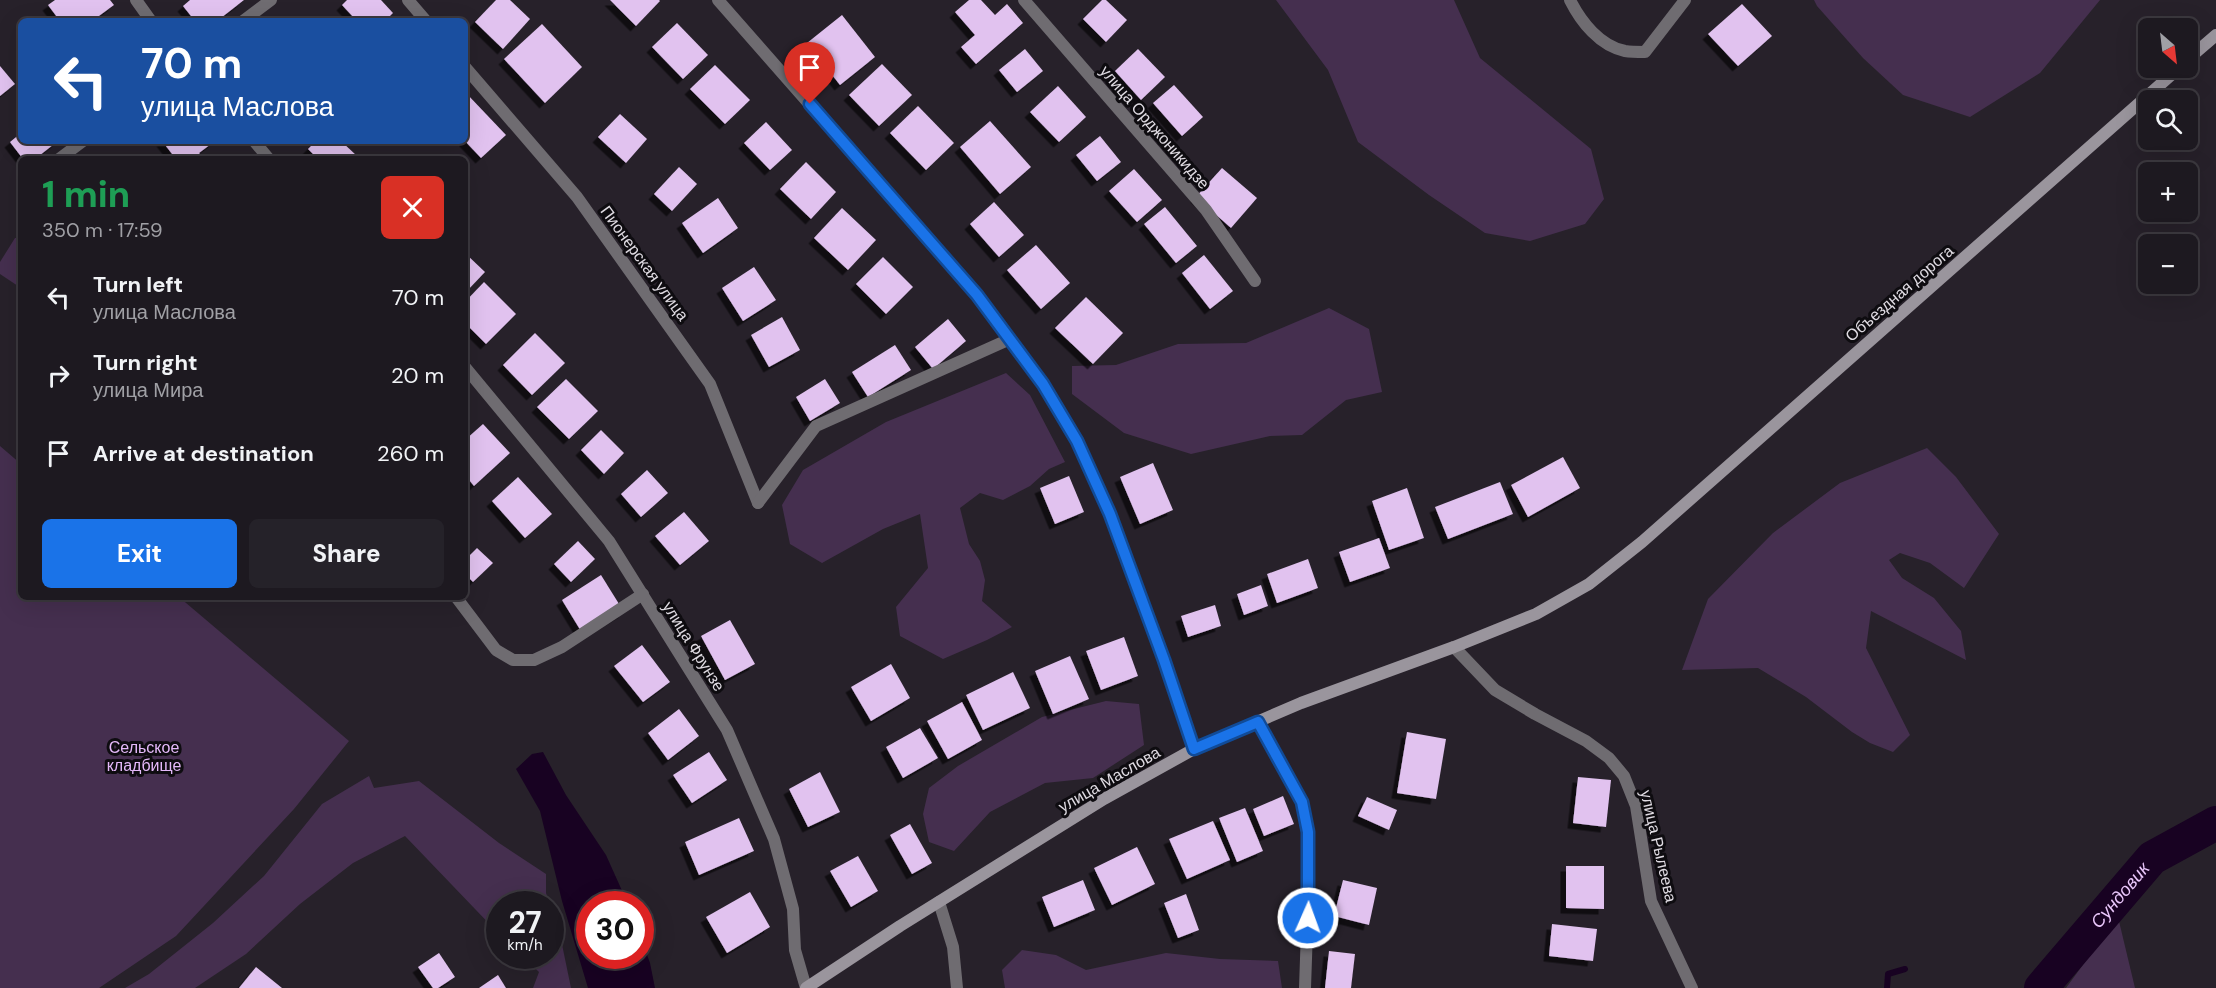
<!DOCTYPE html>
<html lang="en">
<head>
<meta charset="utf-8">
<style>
  body { margin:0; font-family:"DM Sans",sans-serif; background:#252229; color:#f1f3f6; height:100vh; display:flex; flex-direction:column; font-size:22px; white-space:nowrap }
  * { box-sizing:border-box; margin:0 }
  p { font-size:20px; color:#a0a0a5 }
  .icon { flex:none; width:33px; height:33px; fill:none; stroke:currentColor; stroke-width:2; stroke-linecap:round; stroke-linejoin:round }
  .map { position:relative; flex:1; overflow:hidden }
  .panel { position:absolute; left:18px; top:156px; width:450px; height:444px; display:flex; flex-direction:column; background:#1d1920; border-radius:9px; box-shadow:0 6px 24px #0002,0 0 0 2px #3b383e }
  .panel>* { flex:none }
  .guide { position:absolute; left:18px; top:18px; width:450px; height:126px; border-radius:9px; box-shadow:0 6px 24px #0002,0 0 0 2px #3b383e; background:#1a4fa0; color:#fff; overflow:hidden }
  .needle { width:39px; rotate:152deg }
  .controls { position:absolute; left:2138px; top:18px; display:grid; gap:12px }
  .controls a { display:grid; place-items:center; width:60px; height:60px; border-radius:9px; background:#1d1920; box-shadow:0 6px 24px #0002,0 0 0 2px #3b383e; font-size:30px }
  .speed { position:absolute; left:486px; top:891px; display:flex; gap:12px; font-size:30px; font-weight:700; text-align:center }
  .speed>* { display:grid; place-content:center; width:78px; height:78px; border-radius:50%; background:#1d1920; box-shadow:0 6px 24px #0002,0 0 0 2px #3b383e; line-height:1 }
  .speed small { font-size:15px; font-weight:400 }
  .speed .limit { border:9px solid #d22; background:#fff; color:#111 }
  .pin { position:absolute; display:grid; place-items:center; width:51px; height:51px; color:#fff; margin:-62px -26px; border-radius:50% 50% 50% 0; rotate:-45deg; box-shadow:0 0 6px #0007 }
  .pin .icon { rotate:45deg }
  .me { position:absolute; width:66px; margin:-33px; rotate:2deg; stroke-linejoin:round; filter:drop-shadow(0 0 4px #0008) }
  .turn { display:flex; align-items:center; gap:21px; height:126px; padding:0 24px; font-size:27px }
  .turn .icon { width:78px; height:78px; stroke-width:2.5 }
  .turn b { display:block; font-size:42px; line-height:51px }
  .round { display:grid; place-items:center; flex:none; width:63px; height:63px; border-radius:9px; background:#252229 }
  .head { display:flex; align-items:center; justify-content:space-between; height:102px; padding:0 24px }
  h1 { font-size:36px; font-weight:800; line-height:45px; color:#1e9e55 }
  .cta { display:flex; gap:12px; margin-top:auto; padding:12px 24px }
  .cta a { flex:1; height:69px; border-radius:9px; background:#1a73e8; color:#fff; font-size:24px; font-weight:800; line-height:69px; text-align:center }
  .cta a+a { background:#252229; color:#f1f3f6 }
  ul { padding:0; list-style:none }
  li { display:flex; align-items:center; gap:18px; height:78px; padding:0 24px }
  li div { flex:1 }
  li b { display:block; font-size:22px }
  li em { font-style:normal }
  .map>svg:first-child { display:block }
  .green { fill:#452f4f }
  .water { fill:#180222 }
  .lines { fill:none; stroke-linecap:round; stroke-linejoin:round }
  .stream { stroke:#180222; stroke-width:6 }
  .river { stroke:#180222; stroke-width:34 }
  .building { fill:#e1c2ef; filter:url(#shadow) }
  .minor { stroke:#6f6c71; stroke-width:12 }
  .secondary { stroke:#9a959d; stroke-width:12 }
  .route-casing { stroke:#114b97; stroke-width:15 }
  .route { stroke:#1a73e8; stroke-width:10 }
  .labels { text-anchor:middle; stroke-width:6; stroke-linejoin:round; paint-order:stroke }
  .street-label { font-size:16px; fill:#e0dce3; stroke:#0e0c10 }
  .park-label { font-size:16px; fill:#e5b9fa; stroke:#0e0c10 }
  .water-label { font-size:18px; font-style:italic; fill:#eac7fb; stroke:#0e0c10 }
</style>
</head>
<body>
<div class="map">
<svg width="2216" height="988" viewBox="0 0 2216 988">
  <defs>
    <filter id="shadow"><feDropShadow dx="-5.5" dy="5.5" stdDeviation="0" flood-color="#0009"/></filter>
  </defs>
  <rect width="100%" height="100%" fill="#27212a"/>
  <g class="green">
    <polygon points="1276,0 1454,0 1480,58 1591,149 1604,199 1585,224 1530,241 1485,233 1429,195 1358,142 1328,70"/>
    <polygon points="1814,0 2100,0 2040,73 1970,117 1903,95 1863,58 1817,6"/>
    <polygon points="15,238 21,238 21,288 0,274 0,262"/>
    <polygon points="1329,308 1369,329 1382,392 1346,400 1302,435 1270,436 1191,454 1124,433 1072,394 1072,366 1116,365 1178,344 1246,343"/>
    <polygon points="1006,373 1030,395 1065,462 1049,469 1030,486 1003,500 980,493 960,508 969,544 980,561 985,580 982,601 1012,627 987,640 943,659 900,636 896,607 928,568 920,514 883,529 822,563 790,544 782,505 803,470 886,422"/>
    <polygon points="0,446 21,464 21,597 179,597 349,741 294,809 176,936 99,988 0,988"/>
    <polygon points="1927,448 1956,477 1999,534 1964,588 1930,563 1900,553 1889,560 1902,578 1934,598 1961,631 1966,660 1871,611 1866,648 1910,735 1893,752 1870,743 1852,732 1806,697 1758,668 1682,670 1708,599 1773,533 1840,483"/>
    <polygon points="1106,701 1139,704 1144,745 1093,778 1045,783 990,812 954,851 929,842 923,814 929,788 958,766 1042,717"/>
    <polygon points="369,776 374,788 419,781 499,843 546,874 546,893 550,904 500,904 499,934 405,836 353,863 300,904 246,954 195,988 125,988 149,974 213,923 264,876 322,804"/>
    <polygon points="550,905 558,925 571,988 533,988 539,972 522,956 550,956"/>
    <polygon points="2118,917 2135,988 2066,988"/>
    <polygon points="1022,950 1056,955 1086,970 1166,953 1220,959 1278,961 1282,988 1005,988 1002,970"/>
  </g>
  <polygon class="water" points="543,752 566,795 606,855 628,904 590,904 590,956 640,956 641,938 650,963 655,988 588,988 562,901 540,811 516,769 532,754"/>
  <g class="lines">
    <polyline class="stream" points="1887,988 1888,974 1905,969"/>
    <path class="river" id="s1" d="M2041 988 2152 858 2216 823"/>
  </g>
  <g class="building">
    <polygon points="55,0 110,0 114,5 92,21 60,21 48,5"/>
    <polygon points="190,0 244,0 217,21 195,21 183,6"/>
    <polygon points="347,0 381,0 393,13 385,21 357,21 342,5"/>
    <polygon points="496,0 510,0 530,19 503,49 475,22"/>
    <polygon points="610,0 659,0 660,1 636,26"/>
    <polygon points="969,0 981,0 995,15 1007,4 1023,23 976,64 961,47 975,35 955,12"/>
    <polygon points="1102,0 1106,0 1127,20 1106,42 1083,19"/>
    <polygon points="1742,4 1772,36 1738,66 1708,34"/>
    <polygon points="842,15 875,57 840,85 807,43"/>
    <polygon points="677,23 708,55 683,79 652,47"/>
    <polygon points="542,24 582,67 545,103 504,59"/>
    <polygon points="1025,49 1043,71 1017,92 999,70"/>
    <polygon points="1138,49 1165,77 1141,100 1115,71"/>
    <polygon points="882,64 912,95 879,126 849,95"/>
    <polygon points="715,65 750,100 725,124 690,89"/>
    <polygon points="0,66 15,84 0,96"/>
    <polygon points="1174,85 1203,117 1182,136 1153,103"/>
    <polygon points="1058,86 1086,117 1059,142 1030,112"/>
    <polygon points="467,94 506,135 481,158 465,141 465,96"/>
    <polygon points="918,106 954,143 926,170 890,133"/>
    <polygon points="620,114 647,139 626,163 598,137"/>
    <polygon points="990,121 1031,167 1000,194 960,147"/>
    <polygon points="766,122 792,150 770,170 744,143"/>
    <polygon points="21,133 21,141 58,141 35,159 23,159 10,142"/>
    <polygon points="1100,136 1121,162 1097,181 1076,155"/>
    <polygon points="162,141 215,141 199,153 204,159 176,159"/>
    <polygon points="316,141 341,141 357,156 354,159 318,159 308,149"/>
    <polygon points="806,162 836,192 811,219 780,189"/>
    <polygon points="679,167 697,184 672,211 654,194"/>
    <polygon points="1222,168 1257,198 1231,228 1196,197"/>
    <polygon points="1134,169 1162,200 1137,222 1109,191"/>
    <polygon points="718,198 738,228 703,253 682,223"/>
    <polygon points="994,202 1024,235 999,257 970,224"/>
    <polygon points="1165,207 1197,246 1176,263 1144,224"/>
    <polygon points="842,208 876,240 848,270 814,238"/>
    <polygon points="1036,245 1070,283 1041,309 1007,270"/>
    <polygon points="465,253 485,272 465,293"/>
    <polygon points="1204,255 1233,291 1210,309 1182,273"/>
    <polygon points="883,257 913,287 886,314 856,284"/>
    <polygon points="754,267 776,300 743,321 722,288"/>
    <polygon points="484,282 516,314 486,344 465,323 465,302"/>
    <polygon points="1086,297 1123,333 1093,364 1055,328"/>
    <polygon points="782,317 800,350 769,367 751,335"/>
    <polygon points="948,319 966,341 933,369 915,347"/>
    <polygon points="535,333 565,363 532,395 503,365"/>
    <polygon points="895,345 911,370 868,397 852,372"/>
    <polygon points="566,379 598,411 569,439 537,407"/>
    <polygon points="825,379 840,403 810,421 796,397"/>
    <polygon points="483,424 510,453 474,486 465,475 465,440"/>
    <polygon points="601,430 624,453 604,474 581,450"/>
    <polygon points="1563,457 1580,488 1528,517 1511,485"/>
    <polygon points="1153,463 1173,510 1140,524 1120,477"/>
    <polygon points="647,470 668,493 641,517 621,494"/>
    <polygon points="1069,476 1084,512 1055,524 1040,488"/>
    <polygon points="518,477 552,514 525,538 492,501"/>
    <polygon points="1500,482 1513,514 1448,539 1435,507"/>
    <polygon points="1407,488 1424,538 1389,550 1372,501"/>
    <polygon points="684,512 709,541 680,565 655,536"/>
    <polygon points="1379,538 1390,568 1350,582 1339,552"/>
    <polygon points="578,541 595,559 571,582 554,564"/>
    <polygon points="477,548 493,563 473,582 465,574 465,560"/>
    <polygon points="1308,559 1318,588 1277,603 1267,574"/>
    <polygon points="601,575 624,612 584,636 562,600"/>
    <polygon points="1261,585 1268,606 1244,615 1237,594"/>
    <polygon points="1215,605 1221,626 1188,637 1181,616"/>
    <polygon points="730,620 755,664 725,680 701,636"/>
    <polygon points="1124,637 1138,676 1101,690 1086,651"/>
    <polygon points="642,645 670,682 643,702 614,666"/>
    <polygon points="1070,656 1089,699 1053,714 1035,671"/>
    <polygon points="891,664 910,698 871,721 851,687"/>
    <polygon points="1013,672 1030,708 983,730 966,695"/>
    <polygon points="962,702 982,740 948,759 927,721"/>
    <polygon points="679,709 699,736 668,760 648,733"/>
    <polygon points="920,728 938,758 903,778 886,747"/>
    <polygon points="1407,732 1446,739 1436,799 1397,793"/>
    <polygon points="709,752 727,780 692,803 673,775"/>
    <polygon points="820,772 840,812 808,827 789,789"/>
    <polygon points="1578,777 1611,780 1606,827 1573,823"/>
    <polygon points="1283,796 1294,824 1264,836 1253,809"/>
    <polygon points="1367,797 1397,810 1389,830 1358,816"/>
    <polygon points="1245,808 1263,851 1237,862 1219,818"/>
    <polygon points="739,818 754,851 699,875 685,842"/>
    <polygon points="1213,821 1230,860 1187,879 1169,839"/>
    <polygon points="910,824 932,863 912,874 890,835"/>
    <polygon points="1137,847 1155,884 1112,905 1094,868"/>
    <polygon points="858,856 878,891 851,907 830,871"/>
    <polygon points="1566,866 1604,866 1604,909 1566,908"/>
    <polygon points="1083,880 1095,910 1054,927 1042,897"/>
    <polygon points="1343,880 1377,888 1369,925 1334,916"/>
    <polygon points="750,892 770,927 727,953 706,917"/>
    <polygon points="1186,894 1199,930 1178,938 1164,903"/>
    <polygon points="1552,924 1597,929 1593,961 1549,956"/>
    <polygon points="1329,951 1355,954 1351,988 1325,988"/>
    <polygon points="439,953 455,977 438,988 433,988 418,967"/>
    <polygon points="256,967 282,988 239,988"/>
    <polygon points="498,975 506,988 479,988"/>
  </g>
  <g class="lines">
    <g class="minor">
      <polyline points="136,0 151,21"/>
      <polyline points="408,0 426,21"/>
      <polyline points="718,0 977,295 1043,384 1077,441 1110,514 1164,660 1194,749"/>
      <polyline points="1024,0 1206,210 1255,281"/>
      <path d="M1570 0C1581 22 1600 46 1625 51 1631 52 1638 52 1645 52L1685 0"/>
      <polyline points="243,21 271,0"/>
      <polyline points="465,67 577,197 710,384 758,503"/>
      <polyline points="254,141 269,159"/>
      <polyline points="59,159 83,141"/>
      <polyline points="465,367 609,541 727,730 774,839 793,909 795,950 806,988"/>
      <polyline points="758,503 816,426 1010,339"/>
      <polyline points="456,597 496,650 513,660 534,660 562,647 643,594"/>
      <polyline points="1454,647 1495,690 1535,714 1586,741 1609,758 1624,776 1636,806 1651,901 1692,988"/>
      <polyline points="1258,722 1302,802 1308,832 1309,871 1305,988"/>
      <polyline points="939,902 953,947 957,988"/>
    </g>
    <g class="secondary">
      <polyline points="2187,60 2216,35"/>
      <polyline points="806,988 900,926 1104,799 1194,749 1301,703 1454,647 1536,614 1589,584 1642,542 2179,68"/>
    </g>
  </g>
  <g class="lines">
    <defs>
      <polyline id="route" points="810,104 977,295 1043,384 1077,441 1110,514 1164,660 1194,749 1258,722 1302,802 1308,832 1308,918"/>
    </defs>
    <use href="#route" class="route-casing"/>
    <use href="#route" class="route"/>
  </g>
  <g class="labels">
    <g class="street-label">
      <text transform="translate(1155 127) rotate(49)" y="6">улица Орджоникидзе</text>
      <text transform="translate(645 263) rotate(54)" y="6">Пионерская улица</text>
      <text transform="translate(1899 293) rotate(-41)" y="6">Объездная дорога</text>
      <text transform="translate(694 646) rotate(58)" y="6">улица Фрунзе</text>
      <text transform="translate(1109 779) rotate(-30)" y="6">улица Маслова</text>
      <text transform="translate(1659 846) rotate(77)" y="6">улица Рылеева</text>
    </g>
    <g class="park-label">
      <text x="144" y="753">Сельское<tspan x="144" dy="18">кладбище</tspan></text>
    </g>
    <g class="water-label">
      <text dy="6" stroke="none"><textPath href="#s1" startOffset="122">Сундовик</textPath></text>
    </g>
  </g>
</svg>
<div class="controls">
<a><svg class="needle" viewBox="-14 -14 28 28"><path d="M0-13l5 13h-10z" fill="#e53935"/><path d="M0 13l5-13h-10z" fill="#a0a0a5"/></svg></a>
<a><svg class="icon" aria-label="search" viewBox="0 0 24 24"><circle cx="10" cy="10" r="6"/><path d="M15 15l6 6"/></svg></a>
<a>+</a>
<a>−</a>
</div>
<div class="speed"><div>27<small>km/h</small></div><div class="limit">30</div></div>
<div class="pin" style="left:810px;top:104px;background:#d93025"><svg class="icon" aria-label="arrive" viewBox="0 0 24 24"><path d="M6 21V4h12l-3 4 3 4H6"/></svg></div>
<svg class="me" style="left:1308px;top:918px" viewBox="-20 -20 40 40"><circle r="17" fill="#1a73e8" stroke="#fff" stroke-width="3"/><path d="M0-11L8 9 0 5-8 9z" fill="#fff"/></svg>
<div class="guide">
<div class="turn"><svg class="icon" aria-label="left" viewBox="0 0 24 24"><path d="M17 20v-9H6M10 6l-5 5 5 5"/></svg><div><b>70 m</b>улица Маслова</div></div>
</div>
<section class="panel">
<div class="head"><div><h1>1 min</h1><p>350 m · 17:59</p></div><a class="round" style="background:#d93025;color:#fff"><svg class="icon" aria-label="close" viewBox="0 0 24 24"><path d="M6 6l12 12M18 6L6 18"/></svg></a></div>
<ul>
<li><svg class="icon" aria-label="left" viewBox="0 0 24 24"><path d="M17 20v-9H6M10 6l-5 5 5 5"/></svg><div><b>Turn left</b><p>улица Маслова</p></div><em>70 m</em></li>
<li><svg class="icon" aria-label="right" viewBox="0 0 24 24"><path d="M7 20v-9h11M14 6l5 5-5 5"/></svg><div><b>Turn right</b><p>улица Мира</p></div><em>20 m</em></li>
<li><svg class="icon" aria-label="arrive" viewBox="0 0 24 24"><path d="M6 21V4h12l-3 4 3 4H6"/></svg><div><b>Arrive at destination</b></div><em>260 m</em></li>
</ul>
<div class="cta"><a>Exit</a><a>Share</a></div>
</section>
</div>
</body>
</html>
